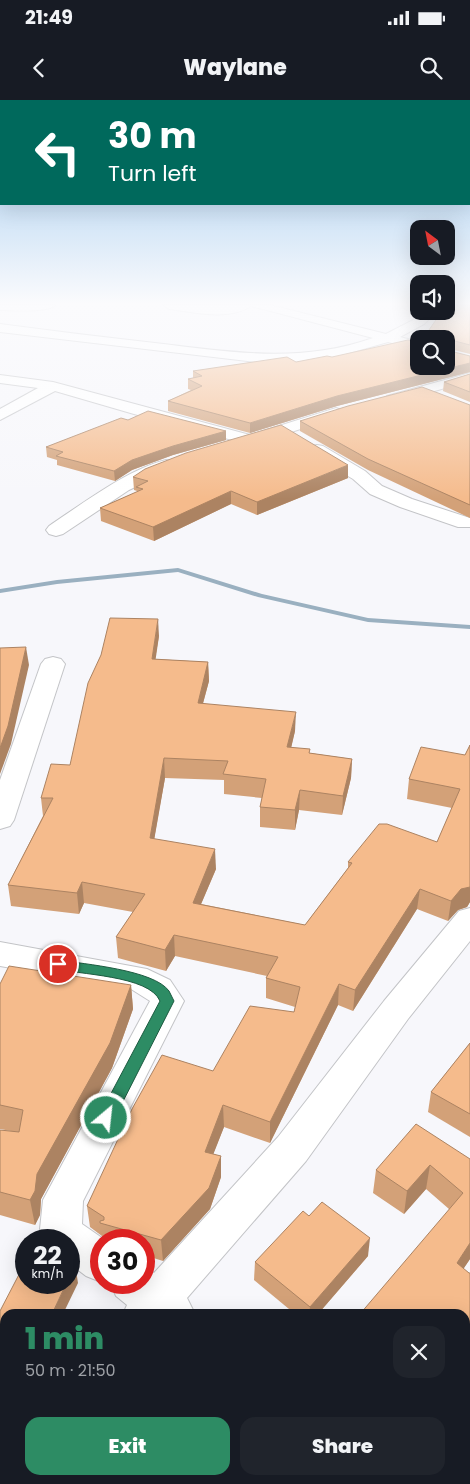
<!DOCTYPE html>
<html lang="en">
<head>
<meta charset="utf-8">
<style>
  body { margin:0; font-family:Poppins,sans-serif; background:#20242c; color:#f1f3f6; height:100vh; display:flex; flex-direction:column; font-size:19px; white-space:nowrap }
  * { box-sizing:border-box; margin:0 }
  p { font-size:16px; color:#9ea1a6 }
  .icon { flex:none; width:28px; height:28px; fill:none; stroke:currentColor; stroke-width:2; stroke-linecap:round; stroke-linejoin:round }
  .map { position:relative; flex:1; overflow:hidden }
  .details { position:absolute; left:0px; top:1209px; width:470px; height:176px; display:flex; flex-direction:column; background:#171b24; border-radius:15px 15px 0 0; box-shadow:0 5px 20px #0002 }
  .details>* { flex:none }
  .banner { position:absolute; left:0px; top:0px; width:470px; height:105px; box-shadow:0 5px 20px #0002; background:#00695c; color:#fff; overflow:hidden }
  .needle { width:32px; rotate:328deg }
  .fabs { position:absolute; left:410px; top:120px; display:grid; gap:10px }
  .fabs a { display:grid; place-items:center; width:45px; height:45px; border-radius:10px; background:#171b24; box-shadow:0 5px 20px #0002; font-size:25px }
  .speed { position:absolute; left:15px; top:1129px; display:flex; gap:10px; font-size:25px; font-weight:700; text-align:center }
  .speed>* { display:grid; place-content:center; width:65px; height:65px; border-radius:50%; background:#171b24; box-shadow:0 5px 20px #0002; line-height:1 }
  .speed small { font-size:12px; font-weight:400 }
  .speed .limit { border:8px solid #d22; background:#fff; color:#111 }
  .pin { position:absolute; display:grid; place-items:center; width:42px; height:42px; color:#fff; margin:-21px; border:2px solid #fff; border-radius:50%; box-shadow:0 1px 5px #0007 }
  .me { position:absolute; width:55px; margin:-28px; rotate:28deg; stroke-linejoin:round; filter:drop-shadow(0 0 4px #0008) }
  .turn { display:flex; align-items:center; gap:18px; height:105px; padding:0 25px; font-size:22px }
  .turn .icon { width:65px; height:65px; stroke-width:2.5 }
  .turn b { display:block; font-size:35px; line-height:42px }
  .round { display:grid; place-items:center; flex:none; width:52px; height:52px; border-radius:15px; background:#20242c }
  .overview { display:flex; align-items:center; justify-content:space-between; height:85px; padding:0 25px }
  h1 { font-size:30px; font-weight:800; line-height:38px; color:#2d8c64 }
  .cta { display:flex; gap:10px; margin-top:auto; padding:10px 25px }
  .cta a { flex:1; height:58px; border-radius:15px; background:#2d8c64; color:#fff; font-size:20px; font-weight:800; line-height:58px; text-align:center }
  .cta a+a { background:#20242c; color:#f1f3f6 }
  .status { display:flex; justify-content:space-between; align-items:center; height:35px; padding:0 25px; background:#171b24; direction:ltr }
  .status svg { height:14px; fill:currentColor }
  header { display:flex; justify-content:space-between; align-items:center; height:65px; padding:0 25px; background:#171b24; font-size:22px; font-weight:800 }
  .map>svg:first-child { display:block }
  .lines { fill:none; stroke-linecap:round; stroke-linejoin:round }
  .stream { fill:#9ab0c0; fill-rule:evenodd }
  .street-casing { stroke:#c3c4c7; stroke-width:2 }
  .street { fill:#fff; fill-rule:evenodd }
  .wall { fill:#d3a178 }
  .shaded-wall { fill:#ac8362 }
  .building { fill:#f5bb8c; stroke:#ac8362 }
  .route { fill:#2d8c64; stroke:#1d5b41 }
</style>
</head>
<body>
<div class="status"><b>21:49</b><svg viewBox="0 0 49 12"><path d="M0 12V9h3v3zM5 12V6h3v6zM10 12V3h3v9zM15 12V0h3v12zM26 1h20v11H26zM47 4h2v5h-2z"/></svg></div>
<header><svg class="icon" aria-label="back" viewBox="0 0 24 24"><path d="M15 5l-7 7 7 7"/></svg>Waylane<svg class="icon" aria-label="search" viewBox="0 0 24 24"><circle cx="10" cy="10" r="6"/><path d="M15 15l6 6"/></svg></header>
<div class="map">
<svg width="470" height="1384" viewBox="0 0 470 1384">
  <rect width="100%" height="100%" fill="#f7f7fb"/>
  <g class="lines">
    <polygon class="stream" points="178,468 262,494 368,518 470,525 470,529 368,522 258,497 178,472 57,484 0,493 0,489 57,480"/>
    <defs>
      <g id="street">
        <path d="M0 205H55C48 213 11 210 0 210Z"/>
        <path d="M163 205H270L386 234 415 219 423 211H437L424 224 400 237 419 242V250L388 242 328 259 294 263H264L0 232V224C52 231 103 237 155 243 231 252 299 264 373 238L251 206C229 221 194 212 169 209Z"/>
        <polygon points="470,273 470,281 392,303 387,302 385,299 387,296"/>
        <polygon points="0,275 53,282 250,335 336,308 341,310 344,313 341,316 251,345 134,314 55,291 0,320 0,309 38,288 0,283"/>
        <polygon points="317,345 323,346 365,371 382,386 412,399 470,418 470,427 458,427 400,407 370,394 353,379 311,354 309,350 311,346"/>
        <path d="M166 360 172 361 175 365 172 369 129 390 63 434 56 436 49 434 46 430 49 426C82 404 128 369 166 360Z"/>
        <polygon points="53,557 61,559 65,564 14,720 10,726 0,729 0,680 41,564 45,559"/>
        <polygon points="470,808 470,841 408,919 306,1061 187,1198 195,1214 123,1214 127,1205 116,1196 110,1182 144,1182 144,1167 154,1173 278,1037 384,901 459,811"/>
        <polygon points="0,842 147,869 170,880 184,901 83,1101 82,1124 105,1140 101,1140 101,1182 86,1176 69,1163 69,1140 45,1140 40,1129 43,1100 150,901 131,889 0,866"/>
        <polygon points="5,1332 5,1380 13,1380 0,1384 0,1334"/>
        <polygon points="327,1380 379,1380 381,1384 329,1384"/>
      </g>
    </defs>
    <use href="#street" class="street-casing"/>
    <use href="#street" class="street"/>
  </g>
  <g class="wall">
    <polygon points="470,205 470,254 446,248 446,239 429,235 429,230"/>
    <polygon points="470,256 470,272 337,306 250,333 168,311 168,301 191,290 188,289 188,279 193,278 193,271 296,262 332,257 419,266"/>
    <polygon points="470,274 470,302 443,291 444,282"/>
    <polygon points="470,305 470,418 368,370 300,331 300,321"/>
    <polygon points="128,320 226,331 226,340 173,355 132,370 115,381 57,365 57,360 47,357 46,347"/>
    <polygon points="133,377 348,378 257,415 231,404 154,441 101,421 100,408 137,392 137,391 134,390"/>
    <polygon points="159,536 155,559 208,562 209,581 203,603 295,631 291,647 310,653 352,659 351,678 342,715 299,710 295,730 260,727 260,707 262,698 224,694 224,680 165,678 154,739 216,769 201,804 305,825 348,768 348,762 437,742 452,708 407,699 409,679 465,655 470,645 470,802 467,807 458,810 448,821 417,809 353,911 338,905 270,1043 224,1027 213,1054 221,1077 210,1109 163,1161 144,1155 144,1140 102,1140 102,1136 90,1127 87,1106 213,971 294,912 295,907 266,898 266,878 267,876 175,856 166,871 118,858 116,837 133,812 84,803 79,814 11,806 8,785 43,716 41,698 70,665"/>
    <polygon points="0,884 131,885 133,909 112,968 41,1099 40,1115 35,1125 0,1115 0,1030 11,1031 0,1029"/>
    <polygon points="470,943 470,1037 428,1012 431,992"/>
    <polygon points="470,1059 470,1159 463,1169 470,1384 425,1384 426,1380 465,1380 449,1109 426,1089 404,1114 373,1093 376,1070"/>
    <polygon points="309,1116 368,1156 318,1214 295,1214 254,1180 255,1162"/>
    <polygon points="78,1183 5,1214 5,1277 0,1275 0,1211"/>
  </g>
  <g class="shaded-wall">
    <polygon points="470,263 470,272 337,306 250,333 250,323 337,296"/>
    <polygon points="226,331 226,340 173,355 132,370 115,381 114,371 132,360 173,346"/>
    <polygon points="348,365 348,378 257,415 257,402"/>
    <polygon points="231,391 231,404 154,441 153,427"/>
    <polygon points="158,519 159,536 153,577 152,559"/>
    <polygon points="26,547 29,565 11,644 0,674 0,648"/>
    <polygon points="208,562 209,581 198,622 198,603"/>
    <polygon points="296,612 295,631 287,666 287,647"/>
    <polygon points="164,658 165,678 151,758 150,738"/>
    <polygon points="352,659 351,678 342,715 343,696"/>
    <polygon points="300,690 299,710 295,730 295,710"/>
    <polygon points="215,749 216,769 193,823 193,803"/>
    <polygon points="82,782 84,803 79,814 77,793"/>
    <polygon points="470,787 470,802 467,807 458,810 448,821 451,801 461,789"/>
    <polygon points="420,789 417,809 353,911 355,890"/>
    <polygon points="174,835 175,856 166,871 165,850"/>
    <polygon points="339,884 338,905 270,1043 270,1022"/>
    <polygon points="131,885 133,909 112,968 41,1099 40,1115 35,1125 30,1100 37,1074"/>
    <polygon points="223,1005 224,1027 206,1073 205,1052"/>
    <polygon points="221,1056 221,1077 210,1109 163,1161 161,1140"/>
    <polygon points="430,1065 426,1089 404,1114 407,1091"/>
    <polygon points="370,1138 368,1156 318,1214 309,1214 310,1207"/>
    <polygon points="470,1143 470,1159 452,1186 457,1163"/>
    <polygon points="75,1164 78,1183 63,1214 52,1214 67,1182 69,1182 69,1178"/>
  </g>
  <g class="building">
    <polygon points="446,205 470,205 470,245 447,239 446,240 446,239 421,239 422,237 437,232 429,230 442,211 446,211"/>
    <polygon points="408,240 419,242 419,266 446,266 446,250 470,256 470,263 337,296 250,323 168,301 202,286 188,279 202,276 193,271 287,257 296,262 327,256 332,257"/>
    <polygon points="470,274 470,292 444,282"/>
    <polygon points="422,287 470,305 470,405 368,359 300,321 348,306"/>
    <polygon points="148,311 226,331 173,346 132,360 114,371 56,356 63,352 46,347 121,318 128,320"/>
    <polygon points="281,325 348,365 257,402 231,391 153,427 100,408 143,389 136,387 148,381 133,377 145,369 186,353"/>
    <polygon points="110,518 158,519 152,559 208,562 198,603 296,612 287,647 310,649 309,653 352,659 343,696 300,690 295,710 260,707 266,679 223,674 228,661 164,658 150,738 215,749 193,803 305,825 352,763 348,762 379,724 387,724 437,742 460,689 409,679 421,647 465,655 470,645 470,787 461,789 451,801 420,789 355,890 339,884 270,1022 223,1005 205,1052 221,1056 209,1088 161,1140 100,1123 100,1121 104,1120 104,1117 87,1106 132,1009 162,955 213,971 250,906 294,912 300,887 266,878 278,857 174,835 165,850 116,837 145,794 82,782 77,793 8,785 53,698 41,698 51,664 70,665 88,583 101,555"/>
    <polygon points="26,547 8,626 0,648 0,548"/>
    <polygon points="9,866 131,885 110,943 37,1074 35,1091 30,1100 0,1092 0,1030 19,1032 23,1010 0,1005 0,884"/>
    <polygon points="470,943 470,1014 431,992"/>
    <polygon points="416,1024 470,1059 470,1143 457,1163 469,1173 470,1173 470,1384 453,1384 449,1380 465,1380 465,1214 360,1214 463,1093 430,1065 407,1091 376,1070"/>
    <polygon points="322,1102 370,1138 310,1207 255,1162 303,1111 309,1116"/>
    <polygon points="26,1161 26,1182 67,1182 52,1214 5,1214 5,1261 0,1259 0,1211"/>
    <polygon points="69,1162 75,1164 69,1178"/>
  </g>
  <linearGradient id="sky" x2="0" y2="1"><stop stop-color="#99c6ee"/><stop offset="0.51" stop-color="#fbfbfd"/><stop offset="1" stop-color="#fbfbfd" stop-opacity="0"/></linearGradient>
  <rect width="470" height="399" fill="url(#sky)"/>
  <path class="route" d="M58 860C84 864 154 870 169 891 171 894 172 898 174 901L112 1023 106 1025 100 1023 98 1018 160 901C149 875 78 875 53 868L51 864 53 861Z"/>
</svg>
<div class="fabs">
<a><svg class="needle" viewBox="-14 -14 28 28"><path d="M0-13l5 13h-10z" fill="#e53935"/><path d="M0 13l5-13h-10z" fill="#9ea1a6"/></svg></a>
<a><svg class="icon" aria-label="sound" viewBox="0 0 24 24"><path d="M4 9h4l5-4v14l-5-4H4zM17 9q2 3 0 6"/></svg></a>
<a><svg class="icon" aria-label="search" viewBox="0 0 24 24"><circle cx="10" cy="10" r="6"/><path d="M15 15l6 6"/></svg></a>
</div>
<div class="speed"><div>22<small>km/h</small></div><div class="limit">30</div></div>
<div class="pin" style="left:58px;top:864px;background:#d93025"><svg class="icon" aria-label="arrive" viewBox="0 0 24 24"><path d="M6 21V4h12l-3 4 3 4H6"/></svg></div>
<svg class="me" style="left:106px;top:1018px" viewBox="-20 -20 40 40"><circle r="17" fill="#2d8c64" stroke="#fff" stroke-width="3"/><path d="M0-11L8 9 0 5-8 9z" fill="#fff"/></svg>
<div class="banner">
<div class="turn"><svg class="icon" aria-label="left" viewBox="0 0 24 24"><path d="M17 20v-9H6M10 6l-5 5 5 5"/></svg><div><b>30 m</b>Turn left</div></div>
</div>
<section class="details">
<div class="overview"><div><h1>1 min</h1><p>50 m · 21:50</p></div><a class="round"><svg class="icon" aria-label="close" viewBox="0 0 24 24"><path d="M6 6l12 12M18 6L6 18"/></svg></a></div>
<div class="cta"><a>Exit</a><a>Share</a></div>
</section>
</div>
</body>
</html>
